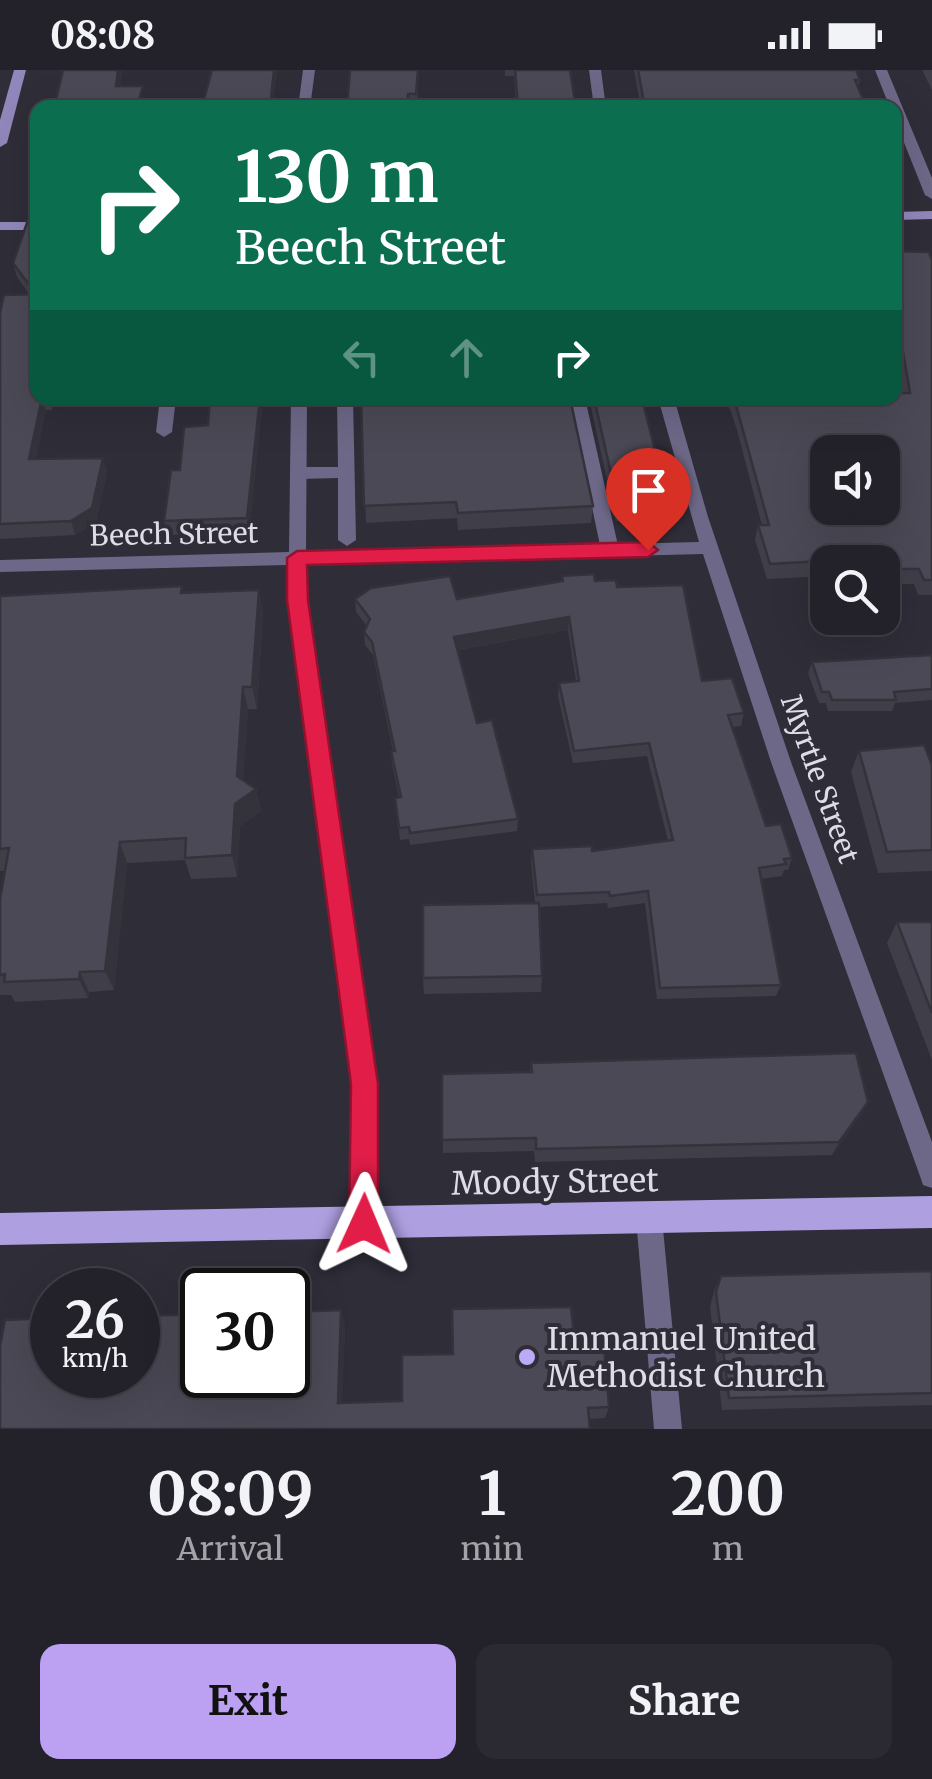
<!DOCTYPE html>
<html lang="en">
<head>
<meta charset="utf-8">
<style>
  body { margin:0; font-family:Merriweather,serif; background:#2b2a32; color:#f1f3f6; height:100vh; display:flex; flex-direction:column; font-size:38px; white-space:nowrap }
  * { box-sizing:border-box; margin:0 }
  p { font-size:32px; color:#a3a4a8 }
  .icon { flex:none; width:55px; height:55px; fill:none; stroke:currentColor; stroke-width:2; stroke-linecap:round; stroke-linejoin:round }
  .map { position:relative; height:1359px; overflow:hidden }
  .drawer { display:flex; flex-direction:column; background:#23222a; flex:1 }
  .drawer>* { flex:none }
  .top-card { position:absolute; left:30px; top:30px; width:872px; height:305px; border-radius:20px; box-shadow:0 10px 40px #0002,0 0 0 2px #403f47; background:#0b6e4f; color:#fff; overflow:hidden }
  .fabs { position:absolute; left:810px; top:365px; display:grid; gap:20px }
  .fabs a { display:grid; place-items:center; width:90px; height:90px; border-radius:20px; background:#23222a; box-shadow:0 10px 40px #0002,0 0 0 2px #403f47; font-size:50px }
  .speed { position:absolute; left:30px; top:1198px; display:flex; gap:20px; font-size:50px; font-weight:700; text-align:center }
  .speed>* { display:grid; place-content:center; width:130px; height:130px; border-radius:50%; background:#23222a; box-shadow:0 10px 40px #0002,0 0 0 2px #403f47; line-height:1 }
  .speed small { font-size:25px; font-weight:400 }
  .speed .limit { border:5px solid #111; border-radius:15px; background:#fff; color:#111 }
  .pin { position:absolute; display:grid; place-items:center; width:85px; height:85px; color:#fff; margin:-102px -42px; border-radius:50% 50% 50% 0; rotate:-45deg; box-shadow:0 0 10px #0007 }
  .pin .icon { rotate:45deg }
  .me { position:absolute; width:110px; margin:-55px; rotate:1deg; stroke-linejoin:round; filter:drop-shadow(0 0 8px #0008) }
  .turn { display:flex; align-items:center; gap:35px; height:210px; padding:0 40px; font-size:45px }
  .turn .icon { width:130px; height:130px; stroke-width:2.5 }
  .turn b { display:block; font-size:70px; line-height:85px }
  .lanes { display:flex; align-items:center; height:95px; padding:0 40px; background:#0003; justify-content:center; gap:50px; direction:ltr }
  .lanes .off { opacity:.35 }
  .eta { display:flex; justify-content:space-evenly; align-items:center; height:170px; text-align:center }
  .eta b { font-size:60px; font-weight:700; line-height:70px }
  .primary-button { display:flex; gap:20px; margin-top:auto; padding:20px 40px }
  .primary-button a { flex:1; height:115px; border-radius:20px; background:#bca0f2; color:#111; font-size:40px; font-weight:700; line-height:115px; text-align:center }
  .primary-button a+a { background:#2b2a32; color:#f1f3f6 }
  .status { display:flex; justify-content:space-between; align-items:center; height:70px; padding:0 50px; background:#23222a; direction:ltr }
  .status svg { height:28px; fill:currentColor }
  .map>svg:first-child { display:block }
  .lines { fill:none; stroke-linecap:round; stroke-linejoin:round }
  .lane { fill:#6e6888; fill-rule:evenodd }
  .street { fill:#6e6888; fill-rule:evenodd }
  .secondary { fill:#9287ba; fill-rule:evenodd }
  .primary { fill:#ae9fe0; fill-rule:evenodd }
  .wall { fill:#403f49 }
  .shaded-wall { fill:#34333c }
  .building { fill:#4b4955; stroke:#34333c; stroke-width:2.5; fill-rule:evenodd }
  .route { fill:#e11d48; stroke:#92132f; stroke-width:2.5 }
  .poi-dot { fill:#bbaaf6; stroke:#2f2d38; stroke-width:4 }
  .labels { text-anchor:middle; stroke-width:8; stroke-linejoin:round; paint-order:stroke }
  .street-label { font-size:28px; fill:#dedce4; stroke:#2f2d38 }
  .near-street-label { font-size:32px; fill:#dedce4; stroke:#2f2d38 }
  .near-poi-label { font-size:32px; fill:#dedce4; stroke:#2f2d38; text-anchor:start }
</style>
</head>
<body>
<div class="status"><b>08:08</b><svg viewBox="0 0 49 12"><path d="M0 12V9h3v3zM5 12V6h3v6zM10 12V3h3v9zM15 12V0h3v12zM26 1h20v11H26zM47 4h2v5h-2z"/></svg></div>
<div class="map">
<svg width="932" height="1359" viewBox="0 0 932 1359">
  <rect width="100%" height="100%" fill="#2f2d38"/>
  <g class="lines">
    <g class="lane">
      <polygon points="160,328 176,328 172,362 164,367 156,362"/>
      <polygon points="337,328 353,328 356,470 347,476 338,470 338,408 298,409 290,403 298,397 338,397"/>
      <polygon points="569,328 585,328 619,480 610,486 601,480"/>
    </g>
    <g class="street">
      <polygon points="303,0 315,0 310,38 298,38"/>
      <polygon points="589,0 601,0 606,38 594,38"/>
      <polygon points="875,0 887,0 932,108 932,129 925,125 895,50 895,38 890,38"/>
      <polygon points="291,328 307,328 306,482 699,472 658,328 674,328 708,447 791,692 932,1072 932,1118 923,1115 920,1106 771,692 703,484 306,494 306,530 373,980 377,1043 377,1154 373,1163 364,1167 355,1163 351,1154 353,1043 349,980 288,530 288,495 0,502 0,490 289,482"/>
      <polygon points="649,1135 658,1139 662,1148 682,1359 654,1359 636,1148 640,1139"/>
    </g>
    <g class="secondary">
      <polygon points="14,0 26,0 7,73 0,77 0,50"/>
      <polygon points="932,141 932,149 895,150 895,142"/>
      <rect x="0" y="152" width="38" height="8"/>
    </g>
    <polygon class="primary" points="932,1126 932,1158 0,1175 0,1143"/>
  </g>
  <g class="wall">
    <polygon points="350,0 419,0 417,38 347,38"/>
    <polygon points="505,0 570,0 576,38 516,38 514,6 505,6"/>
    <polygon points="634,0 856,0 860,10 858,17 867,38 641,38"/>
    <polygon points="922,0 932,0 932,20"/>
    <polygon points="38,110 38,328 55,328 52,340 46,340 36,389 103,388 107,402 96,452 75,465 0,469 0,243 29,224 17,207 13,193 35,147 32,134"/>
    <polygon points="895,181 932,190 932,525 918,525 914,514 882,514 882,492 828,492 828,506 767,509 755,470 758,455 762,455 737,360 726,328 895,328 903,323 895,274"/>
    <polygon points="210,328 263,328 249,462 168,465 164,451 180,400 208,355"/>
    <polygon points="361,328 593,436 591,453 458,460 457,448 366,453"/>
    <polygon points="589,328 642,328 668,432 666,449 616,451"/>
    <polygon points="562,506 617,517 702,611 744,643 741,656 732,657 766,756 792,788 788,800 784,800 782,806 761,809 781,915 776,926 657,929 645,833 608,838 607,833 539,837 542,906 541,922 424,924 423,908 535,833 531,791 532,779 592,781 668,771 647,686 573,693 558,626 559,613 576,611 568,560 457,580 477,653 518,749 517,761 410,775 409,769 400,770 395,728 399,728 392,694 391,681 393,681 373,585 365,575 364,562 367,556 356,542 355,529 457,529 562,512"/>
    <polygon points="259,520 263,544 257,639 248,639 243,710 256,719 261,741 240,756 237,807 191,809 185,790 127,793 114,920 89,922 88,928 15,932 11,925 0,925 0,829 5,801 0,801 0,526"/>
    <polygon points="932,585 932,630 895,633 892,641 828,641 826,633 819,633 808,603 812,592"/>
    <polygon points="859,681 932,695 932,801 878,803 851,702"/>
    <polygon points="897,852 932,852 932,990 887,873"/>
    <polygon points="531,993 860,1046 832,1085 535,1092 534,1081 443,1083 442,1004 530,1002"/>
    <polygon points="932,1201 932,1335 722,1340 710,1237 714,1221 721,1206"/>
    <polygon points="345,1254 342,1333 402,1331 453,1284 574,1265 609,1337 605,1348 589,1349 0,1359"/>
  </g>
  <g class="shaded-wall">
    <polygon points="118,0 123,1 118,30 116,16"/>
    <polygon points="274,0 278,0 272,38 270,38"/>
    <polygon points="42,328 46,340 34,403 29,389"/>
    <polygon points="48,328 55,328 52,340"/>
    <polygon points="260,328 263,328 249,462 247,448"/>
    <polygon points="103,388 107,402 96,452 75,465 71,451"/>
    <polygon points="259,520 263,544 257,639 252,617"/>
    <polygon points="569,547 568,560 454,580 454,567"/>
    <polygon points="243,617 248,639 242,728 237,706"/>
    <polygon points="256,719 261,741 240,756 237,807 232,785 235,734"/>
    <polygon points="120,772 127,793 114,920 105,901"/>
    <polygon points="80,902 89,922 88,928 79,909"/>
    <polygon points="868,1032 860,1046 832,1085 839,1072"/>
    <polygon points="341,1240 345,1254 342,1344 338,1333"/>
  </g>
  <g class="building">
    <polygon points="63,0 118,0 116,16 143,16 139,30 204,29 212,0 274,0 270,38 54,38"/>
    <polygon points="350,0 418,0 416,24 408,24 408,38 347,38"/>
    <polygon points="515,0 570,0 576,38 518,38"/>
    <polygon points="638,0 856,0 860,10 855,10 867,38 645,38"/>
    <polygon points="38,110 38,141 37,136 32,134"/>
    <polygon points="38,146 38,328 42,328 29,389 103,388 92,438 71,451 0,454 0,243 4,225 36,224 13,193 28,150"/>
    <path d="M895 181 929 182 932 190V510H924L919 499H882V492H837V490L770 494 758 455H769L734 328H895V323H910L896 241H895ZM828 382H882V438H828Z"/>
    <polygon points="210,328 260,328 247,448 164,451 171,400 180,400 184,357 208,355"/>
    <polygon points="361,328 570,328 593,436 458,443 456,432 364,436"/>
    <polygon points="594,328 642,328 668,432 618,435"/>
    <polygon points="594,504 595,511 616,510 617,517 683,515 702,611 732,608 744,643 728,645 766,756 781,754 792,788 784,789 786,794 759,798 781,915 660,918 648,821 610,826 609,822 537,825 532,779 592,776 592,781 673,770 649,673 574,681 559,613 579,611 569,547 454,567 477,653 492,650 518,749 410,763 409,757 399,758 395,728 401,727 391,681 395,681 372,572 364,562 370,549 355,529 371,518 450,506 457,529 563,511 562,506"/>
    <polygon points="182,516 181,523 259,520 252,617 243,617 237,706 256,719 235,734 232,785 185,788 186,768 120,772 105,901 80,902 79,909 4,912 5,904 0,905 0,829 9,778 0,779 0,526"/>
    <polygon points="932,585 932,619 894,622 896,630 832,630 829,622 822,622 812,592"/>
    <polygon points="924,675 932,695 932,780 887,782 859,681"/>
    <polygon points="539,833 542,906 423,908 423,835"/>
    <polygon points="897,852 932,852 932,943"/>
    <polygon points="856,983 868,1032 839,1072 536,1079 536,1068 442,1070 442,1004 532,1002 531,993"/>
    <polygon points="932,1201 932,1323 729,1328 716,1222 721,1206"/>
    <polygon points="571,1237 574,1265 603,1264 609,1337 588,1338 590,1359 0,1359 0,1276 5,1250 52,1248 52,1305 138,1305 138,1246 202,1244 202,1305 288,1305 288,1242 341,1240 338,1333 402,1331 402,1285 453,1284 452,1239"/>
  </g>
  <polygon class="route" points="648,472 658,480 648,487 307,495 308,530 378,1014 378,1154 374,1164 364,1168 353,1164 349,1154 351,1014 287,530 287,488 297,481"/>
  <circle class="poi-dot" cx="527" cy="1287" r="10"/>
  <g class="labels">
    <g class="street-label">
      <text transform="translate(174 464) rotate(-1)" y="10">Beech Street</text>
      <text transform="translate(820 709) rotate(70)" y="10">Myrtle Street</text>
    </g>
    <g class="near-street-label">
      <text transform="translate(555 1112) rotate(-1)" y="11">Moody Street</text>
    </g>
    <g class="near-poi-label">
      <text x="547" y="1280">Immanuel United<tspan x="547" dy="37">Methodist Church</tspan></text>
    </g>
  </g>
</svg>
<div class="fabs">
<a><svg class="icon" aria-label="sound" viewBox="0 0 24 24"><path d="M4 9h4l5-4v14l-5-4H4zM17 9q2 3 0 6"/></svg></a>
<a><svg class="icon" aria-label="search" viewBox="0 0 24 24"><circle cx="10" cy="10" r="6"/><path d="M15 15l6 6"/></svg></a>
</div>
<div class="speed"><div>26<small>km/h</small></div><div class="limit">30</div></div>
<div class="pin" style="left:648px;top:480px;background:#d93025"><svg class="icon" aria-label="arrive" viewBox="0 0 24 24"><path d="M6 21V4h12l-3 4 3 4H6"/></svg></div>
<svg class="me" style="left:364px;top:1154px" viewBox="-20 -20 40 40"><path d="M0-17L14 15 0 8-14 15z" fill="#e11d48" stroke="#fff" stroke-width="4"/></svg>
<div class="top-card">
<div class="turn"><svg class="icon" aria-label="right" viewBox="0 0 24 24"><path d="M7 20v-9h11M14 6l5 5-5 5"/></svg><div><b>130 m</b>Beech Street</div></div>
<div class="lanes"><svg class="icon off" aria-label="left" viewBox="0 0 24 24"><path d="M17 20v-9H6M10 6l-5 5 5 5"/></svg><svg class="icon off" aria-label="ahead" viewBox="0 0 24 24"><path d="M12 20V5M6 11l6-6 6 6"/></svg><svg class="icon" aria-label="right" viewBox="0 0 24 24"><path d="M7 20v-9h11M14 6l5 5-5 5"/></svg></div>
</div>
</div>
<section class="drawer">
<div class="eta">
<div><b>08:09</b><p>Arrival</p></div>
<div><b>1</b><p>min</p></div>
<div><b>200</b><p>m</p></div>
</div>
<div class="primary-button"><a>Exit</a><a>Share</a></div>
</section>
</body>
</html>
